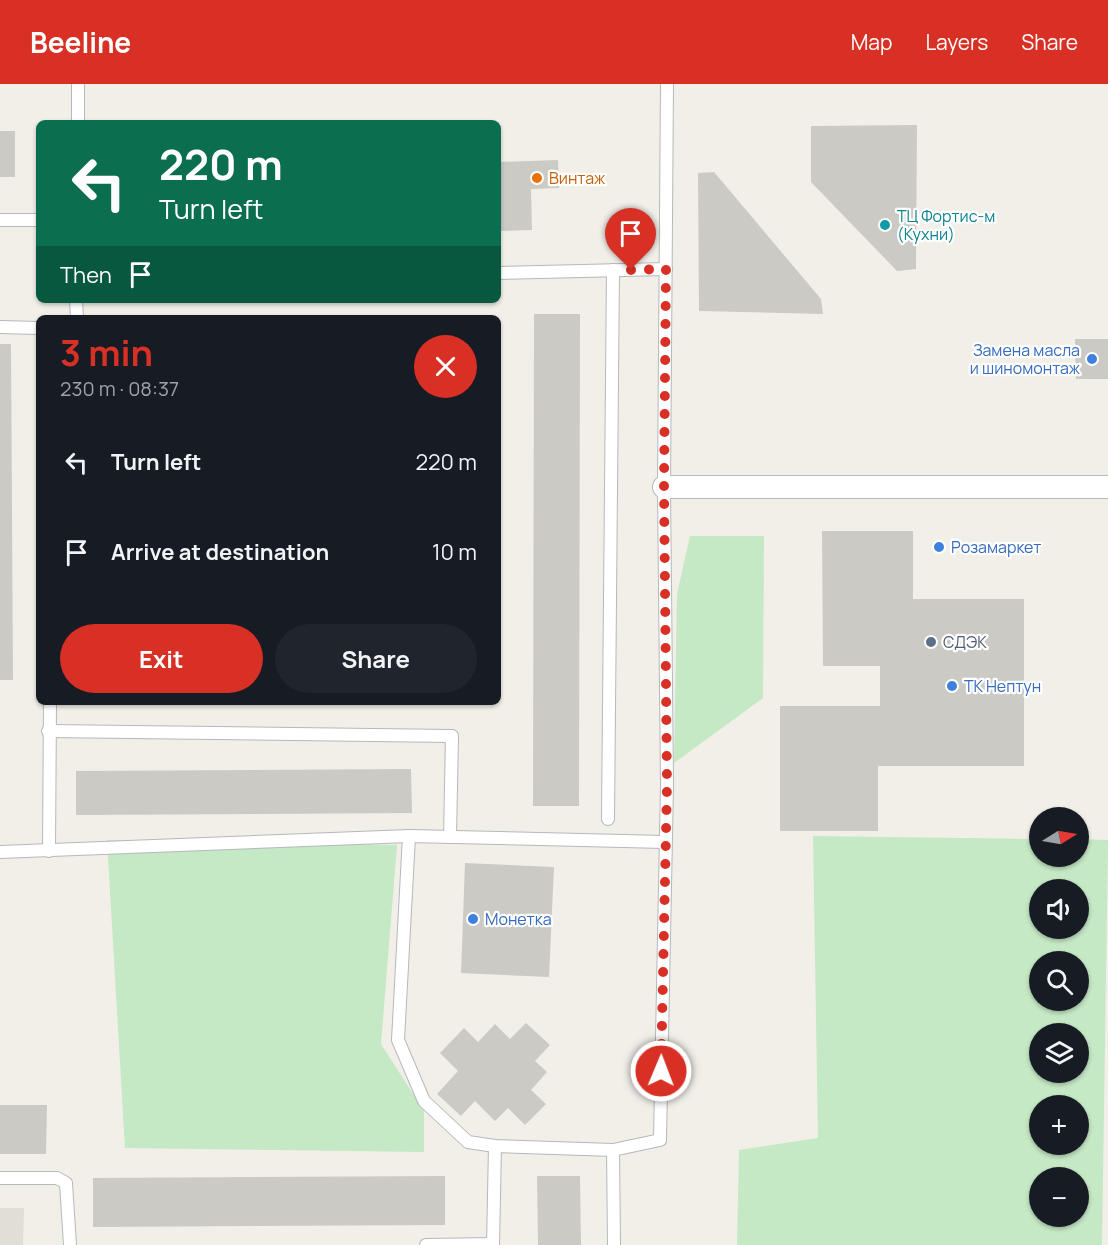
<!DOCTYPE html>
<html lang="en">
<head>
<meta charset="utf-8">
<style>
  body { margin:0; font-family:Manrope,sans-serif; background:#20242c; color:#f1f3f6; height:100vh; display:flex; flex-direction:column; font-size:22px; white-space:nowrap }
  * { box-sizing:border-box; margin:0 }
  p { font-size:20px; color:#9ea1a6 }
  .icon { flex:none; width:33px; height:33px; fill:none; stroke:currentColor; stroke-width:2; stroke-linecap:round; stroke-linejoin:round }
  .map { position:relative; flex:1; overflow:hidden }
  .drawer { position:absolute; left:36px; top:231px; width:465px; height:390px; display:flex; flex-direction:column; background:#171b24; border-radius:9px; box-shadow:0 2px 4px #0004 }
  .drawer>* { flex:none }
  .hud { position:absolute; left:36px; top:36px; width:465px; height:183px; border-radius:9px; box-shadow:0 2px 4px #0004; background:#0b6e4f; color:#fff; overflow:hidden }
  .needle { width:39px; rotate:79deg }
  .tools { position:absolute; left:1029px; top:723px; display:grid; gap:12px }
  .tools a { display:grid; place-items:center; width:60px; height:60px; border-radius:50%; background:#171b24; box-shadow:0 2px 4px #0004; font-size:30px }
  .pin { position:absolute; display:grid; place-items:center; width:51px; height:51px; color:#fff; margin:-62px -26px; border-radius:50% 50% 50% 0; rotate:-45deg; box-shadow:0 0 6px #0007 }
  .pin .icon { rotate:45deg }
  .me { position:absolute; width:66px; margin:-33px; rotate:1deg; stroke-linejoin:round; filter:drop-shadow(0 0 4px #0008) }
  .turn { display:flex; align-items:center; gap:21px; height:126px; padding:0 24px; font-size:27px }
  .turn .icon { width:78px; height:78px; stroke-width:2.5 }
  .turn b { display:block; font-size:42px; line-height:51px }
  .then { display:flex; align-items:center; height:57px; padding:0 24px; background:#0003; gap:12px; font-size:22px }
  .round { display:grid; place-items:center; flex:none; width:63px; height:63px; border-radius:32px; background:#20242c }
  .overview { display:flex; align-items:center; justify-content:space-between; height:102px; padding:0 24px }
  h1 { font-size:36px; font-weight:700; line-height:45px; color:#d93025 }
  .button { display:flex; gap:12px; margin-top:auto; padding:12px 24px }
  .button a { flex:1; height:69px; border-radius:36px; background:#d93025; color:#fff; font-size:24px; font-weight:700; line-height:69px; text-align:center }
  .button a+a { background:#20242c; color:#f1f3f6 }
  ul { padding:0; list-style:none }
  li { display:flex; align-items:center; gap:18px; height:90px; padding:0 24px }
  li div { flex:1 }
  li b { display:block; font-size:22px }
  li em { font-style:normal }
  header { display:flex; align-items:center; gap:36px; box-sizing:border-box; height:84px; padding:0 30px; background:#d93025; color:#fff }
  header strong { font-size:28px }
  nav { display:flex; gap:33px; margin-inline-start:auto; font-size:21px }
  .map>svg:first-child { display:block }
  .education { fill:#e1ded6 }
  .green { fill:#c5e8c5; fill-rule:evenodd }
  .building { fill:#cccac5 }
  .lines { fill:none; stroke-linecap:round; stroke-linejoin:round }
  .service-casing { stroke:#b5b8bc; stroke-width:14 }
  .minor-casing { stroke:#b5b8bc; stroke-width:24 }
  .service { stroke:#fff; stroke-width:12 }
  .minor { stroke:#fff; stroke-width:22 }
  .route { stroke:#d93025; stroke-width:10; stroke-dasharray:0 18 }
  .food-dot { fill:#e8710a; stroke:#fff; stroke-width:2 }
  .culture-dot { fill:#0f9aa8; stroke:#fff; stroke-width:2 }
  .shop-dot { fill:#3f7fe0; stroke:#fff; stroke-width:2 }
  .service-dot { fill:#5c6f8a; stroke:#fff; stroke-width:2 }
  .labels { text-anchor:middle; stroke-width:4.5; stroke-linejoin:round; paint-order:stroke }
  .food-label { font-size:16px; fill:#c56008; stroke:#fff; text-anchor:start }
  .culture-label { font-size:16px; fill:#0d838f; stroke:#fff; text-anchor:start }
  .shop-label { font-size:16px; fill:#366cbe; stroke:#fff; text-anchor:start }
  .service-label { font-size:16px; fill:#4e5e75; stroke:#fff; text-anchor:start }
</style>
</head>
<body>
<header>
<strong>Beeline</strong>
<nav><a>Map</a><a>Layers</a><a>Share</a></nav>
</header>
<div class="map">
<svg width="1108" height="1161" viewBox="0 0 1108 1161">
  <rect width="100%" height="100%" fill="#f1efe8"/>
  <polygon class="education" points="0,1124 24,1124 23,1161 0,1161"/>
  <g class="green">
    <polygon points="690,452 764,452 763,614 674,679 677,510"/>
    <path d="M813 752 1039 755 1040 772H1078L1079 755 1108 756 1102 1161H737L739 1066 818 1054ZM1040 806H1078V844H1040ZM1040 878H1078V916H1040ZM1040 950H1078V988H1040ZM1040 1022H1078V1060H1040ZM1040 1094H1078V1132H1040Z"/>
    <polygon points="107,756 397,761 381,960 424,1027 424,1068 125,1064"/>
  </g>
  <g class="building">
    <polygon points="917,41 916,185 897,187 811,98 811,42"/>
    <rect x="0" y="47" width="15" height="46"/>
    <polygon points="558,76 559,104 531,105 532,146 498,147 498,78"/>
    <polygon points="714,88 821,215 823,230 699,227 698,89"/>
    <polygon points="534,230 580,230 579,722 533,722"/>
    <polygon points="1075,255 1108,255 1108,295 1076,295"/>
    <polygon points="0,260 11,260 13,596 0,596"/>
    <polygon points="822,447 913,447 913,515 1024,515 1024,682 878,682 878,747 780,747 780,622 880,622 880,582 823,582"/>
    <polygon points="411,685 412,729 76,731 76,687"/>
    <polygon points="465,779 554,783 549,893 461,889"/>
    <polygon points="526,939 550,961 535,977 547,988 531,1006 546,1020 525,1041 508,1024 495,1037 475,1017 461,1032 437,1010 458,987 440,969 464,944 478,958 495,940 510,955"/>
    <polygon points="0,1021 47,1021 46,1070 0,1070"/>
    <polygon points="445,1092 445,1141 93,1143 93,1094"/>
    <polygon points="537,1092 580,1092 581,1161 538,1161"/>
  </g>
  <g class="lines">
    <defs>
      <g id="service">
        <polyline points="78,39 78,0"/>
        <polyline points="0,136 39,136"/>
        <polyline points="498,189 666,185"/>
        <polyline points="76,216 77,234"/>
        <polyline points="0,243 39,244"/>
        <polyline points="48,647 452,652 450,753"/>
        <polyline points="608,735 613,186"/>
        <polyline points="409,752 398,956 424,1017 468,1058 495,1062 613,1066"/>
        <polyline points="49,767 50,618"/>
        <polyline points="0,768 409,752 665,758"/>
        <polyline points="0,1094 57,1094 66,1099 70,1161"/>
        <polyline points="426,1161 493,1160"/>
        <polyline points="493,1161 495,1062"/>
        <polyline points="614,1161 613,1066 660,1056 667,701 664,403 667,0"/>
      </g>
      <polyline id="minor" points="664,403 1108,403"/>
    </defs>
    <use href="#service" class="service-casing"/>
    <use href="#minor" class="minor-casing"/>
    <use href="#service" class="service"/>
    <use href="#minor" class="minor"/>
  </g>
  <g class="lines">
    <polyline class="route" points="631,186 666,185 664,403 667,701 661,987"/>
  </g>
  <circle class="food-dot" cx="537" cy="94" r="6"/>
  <circle class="culture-dot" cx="885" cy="141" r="6"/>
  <g class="shop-dot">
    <circle cx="1092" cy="275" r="6"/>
    <circle cx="939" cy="463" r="6"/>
    <circle cx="952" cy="602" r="6"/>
    <circle cx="473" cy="835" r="6"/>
  </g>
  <circle class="service-dot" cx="931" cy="558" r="6"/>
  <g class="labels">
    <g class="food-label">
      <text x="549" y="100">Винтаж</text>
    </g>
    <g class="culture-label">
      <text x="897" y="138">ТЦ Фортис-м<tspan x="897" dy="18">(Кухни)</tspan></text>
    </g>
    <g class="shop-label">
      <text x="1080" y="272" text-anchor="end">Замена масла<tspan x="1080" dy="18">и шиномонтаж</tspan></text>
      <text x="951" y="469">Розамаркет</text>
      <text x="964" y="608">ТК Нептун</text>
      <text x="485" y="841">Монетка</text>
    </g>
    <g class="service-label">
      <text x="943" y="564">СДЭК</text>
    </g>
  </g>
</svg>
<div class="tools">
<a><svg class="needle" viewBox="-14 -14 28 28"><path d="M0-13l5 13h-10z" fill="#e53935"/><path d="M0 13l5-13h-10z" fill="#9ea1a6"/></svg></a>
<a><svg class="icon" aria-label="sound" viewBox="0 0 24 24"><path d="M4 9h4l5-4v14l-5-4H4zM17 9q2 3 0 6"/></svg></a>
<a><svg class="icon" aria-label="search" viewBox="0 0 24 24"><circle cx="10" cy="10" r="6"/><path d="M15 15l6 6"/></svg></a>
<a><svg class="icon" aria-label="layers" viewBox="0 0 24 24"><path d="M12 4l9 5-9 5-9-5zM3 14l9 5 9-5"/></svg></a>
<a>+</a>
<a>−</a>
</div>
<div class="pin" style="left:631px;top:186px;background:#d93025"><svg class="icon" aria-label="arrive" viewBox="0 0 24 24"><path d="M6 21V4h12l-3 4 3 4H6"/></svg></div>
<svg class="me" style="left:661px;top:987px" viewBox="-20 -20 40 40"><circle r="17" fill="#d93025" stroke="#fff" stroke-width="3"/><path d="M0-11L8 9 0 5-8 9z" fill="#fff"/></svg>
<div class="hud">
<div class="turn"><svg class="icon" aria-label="left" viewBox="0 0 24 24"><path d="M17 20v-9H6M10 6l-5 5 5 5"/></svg><div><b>220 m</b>Turn left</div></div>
<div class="then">Then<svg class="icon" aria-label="arrive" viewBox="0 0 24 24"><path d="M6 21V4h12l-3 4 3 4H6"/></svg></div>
</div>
<section class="drawer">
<div class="overview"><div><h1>3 min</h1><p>230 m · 08:37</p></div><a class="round" style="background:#d93025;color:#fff"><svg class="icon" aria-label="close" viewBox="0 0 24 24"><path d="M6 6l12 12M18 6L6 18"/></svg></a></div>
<ul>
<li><svg class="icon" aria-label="left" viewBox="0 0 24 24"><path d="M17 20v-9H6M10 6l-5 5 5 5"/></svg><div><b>Turn left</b></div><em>220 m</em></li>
<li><svg class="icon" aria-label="arrive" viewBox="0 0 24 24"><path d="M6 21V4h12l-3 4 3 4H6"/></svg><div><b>Arrive at destination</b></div><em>10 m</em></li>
</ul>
<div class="button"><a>Exit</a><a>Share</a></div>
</section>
</div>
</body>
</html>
